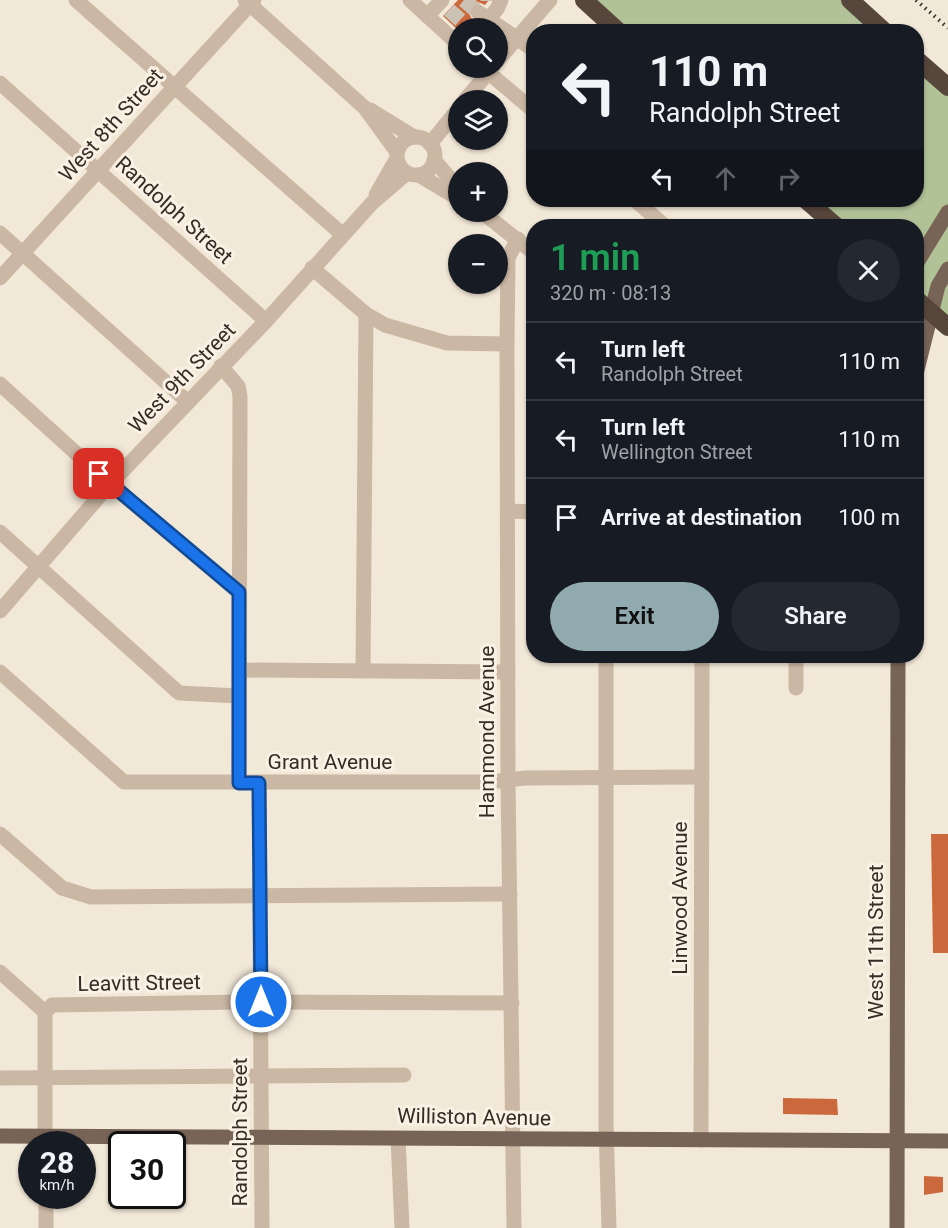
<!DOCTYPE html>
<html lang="en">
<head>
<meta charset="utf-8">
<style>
  body { margin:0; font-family:Roboto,sans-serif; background:#242831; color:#f1f3f6; height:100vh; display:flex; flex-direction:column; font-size:22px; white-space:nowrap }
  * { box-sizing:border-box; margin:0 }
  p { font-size:20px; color:#9ea1a6 }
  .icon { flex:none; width:33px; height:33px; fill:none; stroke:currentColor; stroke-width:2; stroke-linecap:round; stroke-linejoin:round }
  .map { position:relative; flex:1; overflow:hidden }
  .details { position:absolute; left:526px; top:219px; width:398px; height:444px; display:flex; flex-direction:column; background:#171b24; border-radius:24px; box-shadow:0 2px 4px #0004 }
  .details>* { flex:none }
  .banner { position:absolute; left:526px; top:24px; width:398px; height:183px; border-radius:24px; box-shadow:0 2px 4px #0004; background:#171b24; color:#f1f3f6; overflow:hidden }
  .fabs { position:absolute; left:448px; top:18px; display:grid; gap:12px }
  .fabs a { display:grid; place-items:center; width:60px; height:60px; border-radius:50%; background:#171b24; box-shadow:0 2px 4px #0004; font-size:30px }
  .speed { position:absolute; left:18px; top:1131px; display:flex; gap:12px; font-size:30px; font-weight:700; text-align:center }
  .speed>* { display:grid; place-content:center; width:78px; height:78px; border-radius:50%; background:#171b24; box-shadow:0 2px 4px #0004; line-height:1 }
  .speed small { font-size:15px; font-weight:400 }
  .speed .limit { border:3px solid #111; border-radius:9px; background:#fff; color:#111 }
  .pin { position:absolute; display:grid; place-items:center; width:51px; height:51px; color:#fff; margin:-26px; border-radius:12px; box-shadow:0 3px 9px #0006 }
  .me { position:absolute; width:66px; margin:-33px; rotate:0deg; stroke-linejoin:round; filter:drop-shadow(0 0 4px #0008) }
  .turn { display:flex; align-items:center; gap:21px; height:126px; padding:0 24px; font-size:27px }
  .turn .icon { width:78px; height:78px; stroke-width:2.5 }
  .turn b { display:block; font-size:42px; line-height:51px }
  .lanes { display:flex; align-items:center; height:57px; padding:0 24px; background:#0003; justify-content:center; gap:30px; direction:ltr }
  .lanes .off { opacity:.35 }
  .round { display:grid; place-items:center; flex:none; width:63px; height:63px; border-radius:32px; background:#242831 }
  .summary { display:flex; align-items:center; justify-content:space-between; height:102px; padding:0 24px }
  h1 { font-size:36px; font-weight:600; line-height:45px; color:#1e9e55 }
  .button { display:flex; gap:12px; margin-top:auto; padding:12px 24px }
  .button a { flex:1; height:69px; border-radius:36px; background:#90aaaf; color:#111; font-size:24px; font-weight:600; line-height:69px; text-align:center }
  .button a+a { background:#242831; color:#f1f3f6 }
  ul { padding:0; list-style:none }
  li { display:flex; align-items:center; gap:18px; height:78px; padding:0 24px; border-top:2px solid #363941 }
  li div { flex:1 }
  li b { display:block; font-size:22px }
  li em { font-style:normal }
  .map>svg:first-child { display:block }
  .park { fill:#b1c297 }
  .building { fill:#cc693c }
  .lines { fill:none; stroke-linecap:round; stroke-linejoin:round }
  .minor-tunnel { stroke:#ccc2b4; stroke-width:15; stroke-dasharray:15 8; stroke-linecap:butt }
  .minor { stroke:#cbb8a4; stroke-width:15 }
  .major { stroke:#786456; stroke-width:15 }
  .highway { stroke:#57463c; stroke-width:18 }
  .rail { stroke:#352c26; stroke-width:4; stroke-dasharray:1.5 4.5; stroke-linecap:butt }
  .route-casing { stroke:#114b97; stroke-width:15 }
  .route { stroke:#1a73e8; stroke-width:10 }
  .labels { text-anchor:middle; stroke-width:6; stroke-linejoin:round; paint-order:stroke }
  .street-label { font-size:21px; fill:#352c26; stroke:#faf1e4 }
</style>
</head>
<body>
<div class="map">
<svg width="948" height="1228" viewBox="0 0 948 1228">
  <rect width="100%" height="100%" fill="#f2e8d8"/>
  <g class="park">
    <polygon points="584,0 850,0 885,31 619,31"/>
    <polygon points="917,59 948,87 948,327 917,299 916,226 836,226 806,200 916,200"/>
  </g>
  <g class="building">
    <polygon points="458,0 489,0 485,5 478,2 470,6 468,12 472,19 459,31 443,16"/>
    <polygon points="931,834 948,834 948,953 933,953"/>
    <polygon points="783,1098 837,1099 838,1115 783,1114"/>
    <polygon points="924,1176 943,1177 943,1192 924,1195"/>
  </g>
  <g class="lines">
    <g class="minor-tunnel">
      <polyline points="464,0 478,12"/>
      <polyline points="488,0 488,1"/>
      <polyline points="449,10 466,25"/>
    </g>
    <g class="minor">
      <polyline points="76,0 343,235"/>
      <polyline points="245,0 365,108 397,152"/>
      <polyline points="410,0 459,45"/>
      <polyline points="478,12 534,50"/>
      <polyline points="427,16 442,0"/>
      <polyline points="480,28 497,9 501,0"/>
      <polyline points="498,60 550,0"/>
      <polyline points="483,68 534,111"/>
      <polyline points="0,83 266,321"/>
      <polyline points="465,100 492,68"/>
      <polyline points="370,110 414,137"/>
      <circle cx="416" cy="156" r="19"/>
      <polyline points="430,144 459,108"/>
      <polyline points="434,160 459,189"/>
      <polyline points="419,175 459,199"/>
      <polyline points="376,195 397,158"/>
      <polyline points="635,200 665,226"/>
      <polyline points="482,212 534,253"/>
      <polyline points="0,233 188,402"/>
      <polyline points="312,268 366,314 385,325 447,343 507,344"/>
      <polyline points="0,278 254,0"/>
      <polyline points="221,366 238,386 240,396 239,783"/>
      <polyline points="0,384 110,484 239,592"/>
      <polyline points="508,511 534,512"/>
      <polyline points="0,532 179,693 239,696"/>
      <polyline points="0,611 110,484 266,321 372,203 407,173"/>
      <polyline points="606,656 606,1125 609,1228"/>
      <polyline points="239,670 508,672"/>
      <polyline points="363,671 366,314"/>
      <polyline points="0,672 124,782 491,782 525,778 702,777"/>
      <polyline points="796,688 796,656"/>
      <polyline points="259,783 262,1228"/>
      <polyline points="0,834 62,888 91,897 510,894"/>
      <polyline points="0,972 45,1012"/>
      <polyline points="45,1012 52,1005 241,1002 512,1003"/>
      <polyline points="45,1012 45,1144"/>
      <polyline points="0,1078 404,1075"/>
      <polyline points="398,1138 402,1228"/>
      <polyline points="701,1140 702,656"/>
      <polyline points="46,1196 46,1228"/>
      <polyline points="514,1228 508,780 507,344 508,258 518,239"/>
    </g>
    <g class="major">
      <polyline points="916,264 948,212"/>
      <polyline points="916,374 938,286 948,269"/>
      <polyline points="0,1136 948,1141"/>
      <polyline points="897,1228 898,656"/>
    </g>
    <g class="highway">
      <polyline points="584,0 619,32"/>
      <polyline points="850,0 885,32"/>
      <polyline points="916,59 948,87"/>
      <polyline points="806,200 836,226"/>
      <polyline points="916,299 948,327"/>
    </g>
    <polyline class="rail" points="916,0 948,28"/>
  </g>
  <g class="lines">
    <defs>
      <polyline id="route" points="99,474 239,592 239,783 259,783 261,1002"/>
    </defs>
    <use href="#route" class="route-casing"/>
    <use href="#route" class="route"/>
  </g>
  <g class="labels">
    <g class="street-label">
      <text transform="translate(111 125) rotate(-48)" y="7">West 8th Street</text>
      <text transform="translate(174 210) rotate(42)" y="7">Randolph Street</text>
      <text transform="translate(182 378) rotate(-46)" y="7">West 9th Street</text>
      <text transform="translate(487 732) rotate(-90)" y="7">Hammond Avenue</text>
      <text x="330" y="769">Grant Avenue</text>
      <text transform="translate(680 898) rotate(-90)" y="7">Linwood Avenue</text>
      <text transform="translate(876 942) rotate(-90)" y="7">West 11th Street</text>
      <text transform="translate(139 983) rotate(-1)" y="7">Leavitt Street</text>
      <text transform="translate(474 1117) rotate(1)" y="7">Williston Avenue</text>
      <text transform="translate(240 1132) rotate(-90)" y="7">Randolph Street</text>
    </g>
  </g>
</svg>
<div class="fabs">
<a><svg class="icon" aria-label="search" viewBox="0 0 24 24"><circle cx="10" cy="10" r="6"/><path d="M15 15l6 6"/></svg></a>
<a><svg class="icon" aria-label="layers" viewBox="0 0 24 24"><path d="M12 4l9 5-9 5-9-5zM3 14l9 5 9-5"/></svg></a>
<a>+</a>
<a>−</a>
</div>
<div class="speed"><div>28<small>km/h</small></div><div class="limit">30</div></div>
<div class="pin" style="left:99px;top:474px;background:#d93025"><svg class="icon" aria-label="arrive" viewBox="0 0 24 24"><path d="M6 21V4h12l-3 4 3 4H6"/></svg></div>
<svg class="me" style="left:261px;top:1002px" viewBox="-20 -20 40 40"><circle r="17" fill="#1a73e8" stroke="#fff" stroke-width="3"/><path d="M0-11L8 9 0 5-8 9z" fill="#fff"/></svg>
<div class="banner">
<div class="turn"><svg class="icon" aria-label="left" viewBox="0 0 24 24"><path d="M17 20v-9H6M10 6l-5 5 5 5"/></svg><div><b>110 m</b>Randolph Street</div></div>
<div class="lanes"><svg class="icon" aria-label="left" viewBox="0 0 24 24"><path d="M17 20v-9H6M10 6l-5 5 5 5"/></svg><svg class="icon off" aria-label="ahead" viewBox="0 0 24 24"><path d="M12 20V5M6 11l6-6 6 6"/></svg><svg class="icon off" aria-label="right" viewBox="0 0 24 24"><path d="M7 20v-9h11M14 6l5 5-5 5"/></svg></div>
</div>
<section class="details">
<div class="summary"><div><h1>1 min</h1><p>320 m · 08:13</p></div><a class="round"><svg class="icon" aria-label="close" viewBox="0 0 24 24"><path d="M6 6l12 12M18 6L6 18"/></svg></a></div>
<ul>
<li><svg class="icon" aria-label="left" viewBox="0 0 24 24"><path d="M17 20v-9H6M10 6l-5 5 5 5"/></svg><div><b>Turn left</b><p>Randolph Street</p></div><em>110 m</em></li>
<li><svg class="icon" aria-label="left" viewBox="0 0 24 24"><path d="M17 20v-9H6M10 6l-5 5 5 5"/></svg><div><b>Turn left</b><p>Wellington Street</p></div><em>110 m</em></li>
<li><svg class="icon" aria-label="arrive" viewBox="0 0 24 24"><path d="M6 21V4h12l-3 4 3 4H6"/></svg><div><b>Arrive at destination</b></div><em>100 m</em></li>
</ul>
<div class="button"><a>Exit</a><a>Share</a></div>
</section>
</div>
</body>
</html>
